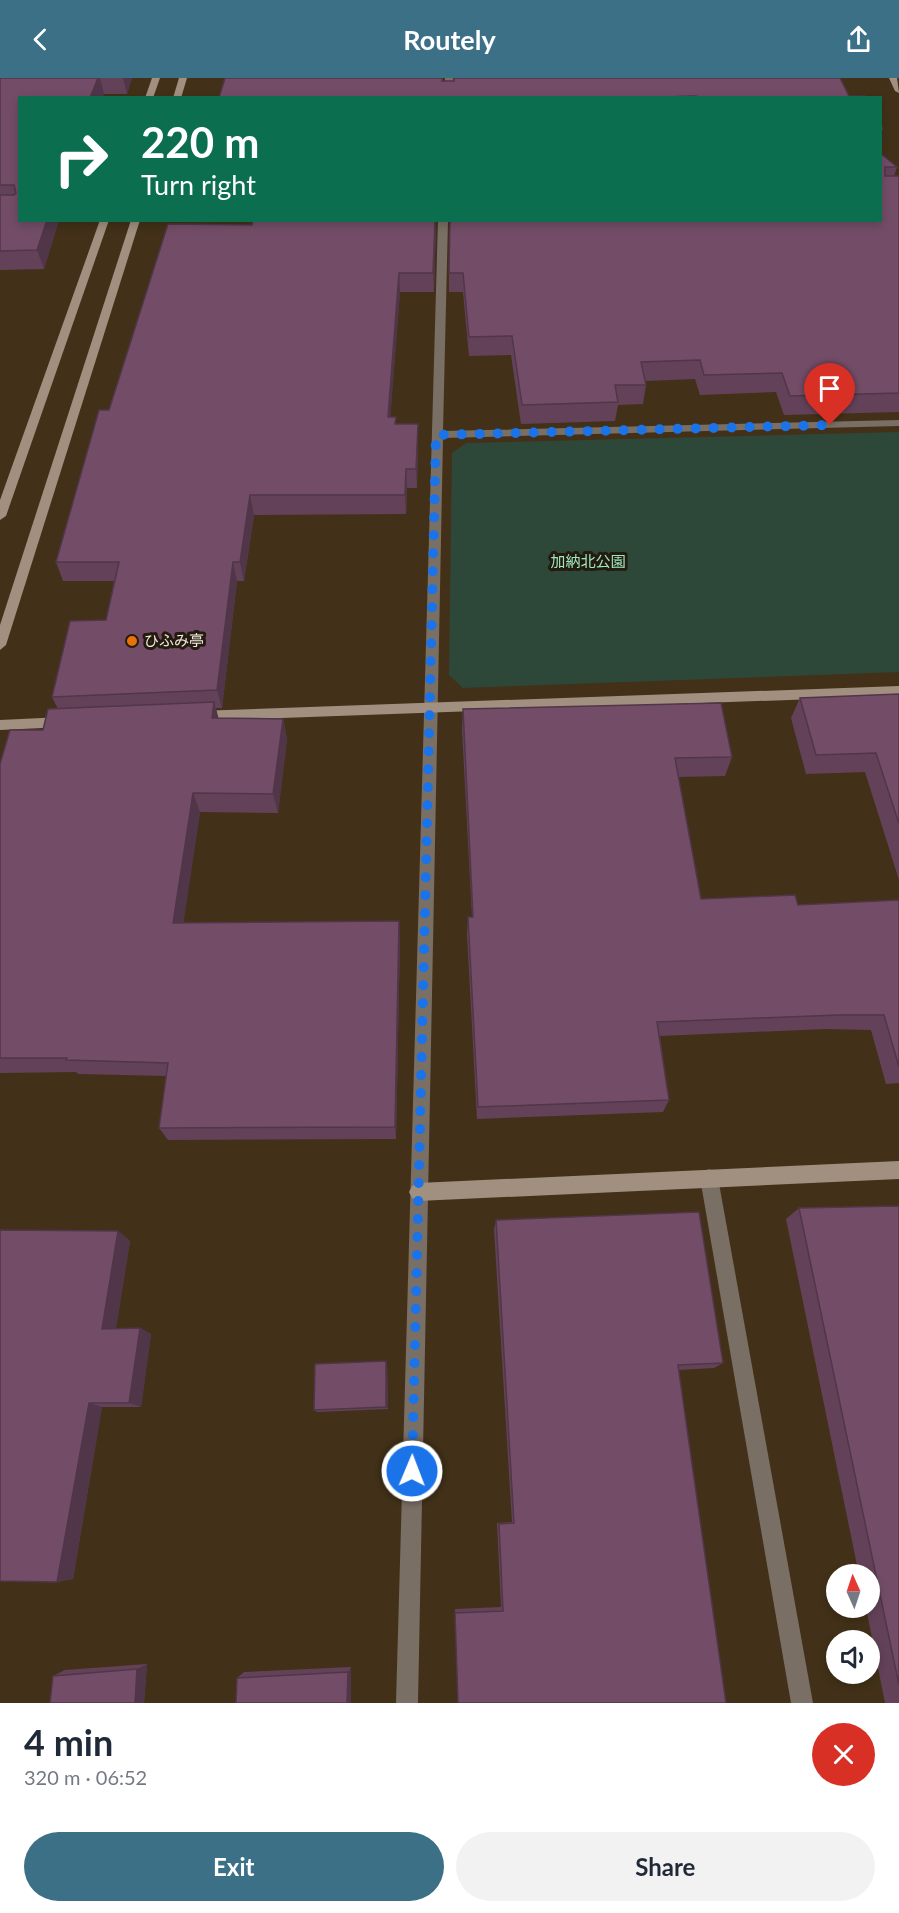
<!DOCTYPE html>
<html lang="en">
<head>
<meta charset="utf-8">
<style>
  body { margin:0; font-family:Lato,"Noto Sans JP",sans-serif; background:#f2f2f3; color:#1f2937; height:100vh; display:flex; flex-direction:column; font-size:22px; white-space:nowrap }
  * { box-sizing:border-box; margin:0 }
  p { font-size:20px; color:#747a83 }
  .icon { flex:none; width:33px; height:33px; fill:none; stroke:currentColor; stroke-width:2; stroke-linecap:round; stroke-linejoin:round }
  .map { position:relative; height:1625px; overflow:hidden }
  .details { display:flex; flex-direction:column; background:#fff; flex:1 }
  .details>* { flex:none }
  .guide { position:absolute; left:18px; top:18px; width:864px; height:126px; border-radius:0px; box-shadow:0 3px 9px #0003; background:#0b6e4f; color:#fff; overflow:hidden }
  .needle { width:39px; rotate:357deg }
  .controls { position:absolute; left:826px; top:1486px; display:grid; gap:12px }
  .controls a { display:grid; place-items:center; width:54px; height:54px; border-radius:50%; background:#fff; box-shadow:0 3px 9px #0003; font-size:30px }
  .pin { position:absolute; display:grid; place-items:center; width:51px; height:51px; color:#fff; margin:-62px -26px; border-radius:50% 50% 50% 0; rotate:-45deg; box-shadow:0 0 6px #0007 }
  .pin .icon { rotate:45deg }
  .me { position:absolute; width:66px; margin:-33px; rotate:1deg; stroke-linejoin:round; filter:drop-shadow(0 0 4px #0008) }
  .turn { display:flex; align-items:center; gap:21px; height:126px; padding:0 24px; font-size:27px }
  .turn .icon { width:78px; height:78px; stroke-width:2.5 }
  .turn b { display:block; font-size:42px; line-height:51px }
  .round { display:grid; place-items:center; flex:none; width:63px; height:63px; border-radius:32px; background:#f2f2f3 }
  .head { display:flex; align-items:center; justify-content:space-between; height:102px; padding:0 24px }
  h1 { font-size:36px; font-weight:700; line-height:45px }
  .primary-button { display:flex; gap:12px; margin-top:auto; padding:12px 24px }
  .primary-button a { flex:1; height:69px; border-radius:36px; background:#3b7087; color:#fff; font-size:24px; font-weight:700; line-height:69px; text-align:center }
  .primary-button a+a { background:#f2f2f3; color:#1f2937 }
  header { display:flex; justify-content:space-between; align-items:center; height:78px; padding:0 24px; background:#3b7087; color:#fff; font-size:27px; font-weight:700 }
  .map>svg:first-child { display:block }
  .green { fill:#2d4839 }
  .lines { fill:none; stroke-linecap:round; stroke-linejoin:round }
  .lane { fill:#7a6f65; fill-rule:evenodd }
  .street { fill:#7a6f65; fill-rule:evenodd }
  .secondary { fill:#a1907f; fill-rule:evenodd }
  .wall { fill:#634259 }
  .shaded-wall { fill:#503648 }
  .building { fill:#734d67; stroke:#503648; stroke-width:1.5 }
  .route { stroke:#1a73e8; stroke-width:10; stroke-dasharray:0 18 }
  .food-dot { fill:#e8710a; stroke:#231b10; stroke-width:2 }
  .labels { text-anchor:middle; stroke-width:6; stroke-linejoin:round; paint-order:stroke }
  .park-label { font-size:15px; fill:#9ee8c0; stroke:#231b10 }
  .poi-label { font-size:15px; fill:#f5eadb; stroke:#231b10; text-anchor:start }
</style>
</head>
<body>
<header><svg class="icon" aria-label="back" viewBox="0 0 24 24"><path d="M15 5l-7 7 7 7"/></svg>Routely<svg class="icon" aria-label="share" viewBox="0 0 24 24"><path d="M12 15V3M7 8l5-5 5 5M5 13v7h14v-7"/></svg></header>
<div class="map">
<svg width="899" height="1625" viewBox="0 0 899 1625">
  <rect width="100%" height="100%" fill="#423118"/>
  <polygon class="green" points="899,354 899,594 463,610 449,597 452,375 466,365"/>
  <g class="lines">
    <polygon class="lane" points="709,1091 715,1094 718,1100 813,1625 791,1625 700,1100 703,1094"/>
    <g class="street">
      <polygon points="445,0 453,0 452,20 444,20"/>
      <polygon points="438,142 448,142 443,353 899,342 899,348 443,360 418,1625 396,1625"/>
    </g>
    <g class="secondary">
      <polygon points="152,0 160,0 153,20 145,20"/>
      <polygon points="179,0 187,0 181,20 173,20"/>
      <polygon points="889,0 897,0 899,15 895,13"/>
      <polygon points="100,142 109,142 6,438 0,442 0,422"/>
      <polygon points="131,142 140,142 6,567 0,572 0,547"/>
      <polygon points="899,608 899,618 198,643 191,638 198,633"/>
      <polygon points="63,639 70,644 63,649 0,652 0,642"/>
      <polygon points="899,1083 899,1101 418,1123 412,1120 409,1114 412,1108 418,1105"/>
    </g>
  </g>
  <g class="wall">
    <polygon points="0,0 132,0 127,16 104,16 102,20 20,20 20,142 59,142 44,191 0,192"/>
    <polygon points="225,0 443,0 443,3 866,20 219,20"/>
    <polygon points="880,45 883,50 880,59"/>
    <polygon points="880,75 897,89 894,98 899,98 899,334 784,337 776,314 700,317 695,301 645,303 646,307 643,326 618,327 615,343 521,346 511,277 469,278 463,214 449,214 449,195 880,142"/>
    <polygon points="253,142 436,142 434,214 400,214 390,339 396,346 418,365 417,410 407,410 406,436 254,437 244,503 237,503 222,630 216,630 218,640 283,641 287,661 278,735 200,734 183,845 400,860 396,1061 168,1062 159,1050 167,998 78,996 76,994 0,995 0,686 43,652 58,631 52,619 106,542 114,503 63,503 56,484 109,332 252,147"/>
    <polygon points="899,616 899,802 865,694 806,696 791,640 800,620"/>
    <polygon points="463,631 732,679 725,698 678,699 701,821 798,827 899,822 899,1005 886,1006 871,952 826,951 660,958 669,1022 663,1034 477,1041 467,856 468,839 472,839 462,651"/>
    <polygon points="899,1128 899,1625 885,1625 866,1530 870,1530 870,1497 859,1497 786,1141 799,1130"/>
    <polygon points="496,1142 723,1285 714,1290 678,1292 458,1625 455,1531 501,1529 497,1445 512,1444 494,1151"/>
    <polygon points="118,1153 130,1163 116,1250 140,1250 151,1256 141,1329 102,1329 73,1501 57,1504"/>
    <polygon points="386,1283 387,1286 388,1331 317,1334 314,1332"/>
    <polygon points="147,1586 144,1625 53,1598 65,1592"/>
    <polygon points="351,1589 351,1625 236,1625 237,1600 244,1594"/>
  </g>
  <g class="shaded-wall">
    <polygon points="98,0 100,0 104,16 102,20 90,20"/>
    <polygon points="123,0 132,0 127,16"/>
    <polygon points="47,142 59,142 44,191 37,172"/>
    <polygon points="435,142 436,142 434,214 433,195"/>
    <polygon points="399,195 400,214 389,358 388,339"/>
    <polygon points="418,346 418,365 417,410 416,391"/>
    <polygon points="406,391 407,410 406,436 405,417"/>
    <polygon points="250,417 254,437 244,503 240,484"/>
    <polygon points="233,484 237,503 222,630 217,612"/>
    <polygon points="214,624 220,645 212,640"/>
    <polygon points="283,641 287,661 278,735 273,716"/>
    <polygon points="193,715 200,734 181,862 173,845"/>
    <polygon points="399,843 400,860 396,1061 395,1049"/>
    <polygon points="118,1153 130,1163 115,1257 102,1251"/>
    <polygon points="140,1250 151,1256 141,1329 129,1325"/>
    <polygon points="386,1283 387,1286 388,1331 386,1329"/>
    <polygon points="89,1325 102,1329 73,1501 57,1504"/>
    <polygon points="147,1586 144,1625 135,1625 137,1591"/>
    <polygon points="351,1589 351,1625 347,1625 348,1594"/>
  </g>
  <g class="building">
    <polygon points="0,0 98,0 90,20 20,20 20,142 47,142 37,172 0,173 0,117 14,117 16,115 14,107 0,107"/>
    <polygon points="225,0 442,0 442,3 454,3 454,0 840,0 849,18 865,18 866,20 696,20 696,18 634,20 219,20"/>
    <polygon points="880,75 897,89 885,89 885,98 899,98 899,315 790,318 782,295 704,297 700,282 641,284 646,307 615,307 618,324 522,327 512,258 469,259 463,195 449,195 450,142 880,142"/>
    <polygon points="253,142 435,142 433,195 399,195 388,339 396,339 395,346 418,346 416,391 406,391 405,417 250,417 240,484 233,484 217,612 52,619 70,543 106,542 119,484 56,484 99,332 109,332 168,146 252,147"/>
    <polygon points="899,616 899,746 876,675 816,677 800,620"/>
    <polygon points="214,624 212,640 283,641 273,716 193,715 173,845 399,843 395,1049 159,1050 168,985 66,982 67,980 0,980 0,686 10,652 43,652 48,631"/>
    <polygon points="721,625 732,679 675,680 701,821 795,817 798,827 899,822 899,989 884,937 838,937 657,944 669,1022 478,1029 468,839 473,839 463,631"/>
    <polygon points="899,1128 899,1607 799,1130"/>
    <polygon points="699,1134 723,1285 678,1287 726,1625 458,1625 455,1535 503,1533 499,1446 514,1445 496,1142"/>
    <polygon points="0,1152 118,1153 102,1251 140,1250 129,1325 89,1325 57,1504 0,1503"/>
    <polygon points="386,1283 386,1329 314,1332 315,1286"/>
    <polygon points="137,1591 135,1625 50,1625 53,1598"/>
    <polygon points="348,1594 347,1625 236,1625 237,1600"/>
  </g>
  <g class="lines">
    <polyline class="route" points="412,1393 436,357 830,347"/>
  </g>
  <circle class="food-dot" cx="132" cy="563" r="6"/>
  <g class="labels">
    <g class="park-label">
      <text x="588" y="489">加納北公園</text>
    </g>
    <g class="poi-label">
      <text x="144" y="568">ひふみ亭</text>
    </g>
  </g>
</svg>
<div class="controls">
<a><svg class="needle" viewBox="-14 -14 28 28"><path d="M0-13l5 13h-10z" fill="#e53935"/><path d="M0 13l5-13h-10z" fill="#747a83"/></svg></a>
<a><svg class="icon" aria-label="sound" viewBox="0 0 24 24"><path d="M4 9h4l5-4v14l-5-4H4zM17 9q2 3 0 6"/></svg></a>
</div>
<div class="pin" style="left:830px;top:347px;background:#d93025"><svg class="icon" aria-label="arrive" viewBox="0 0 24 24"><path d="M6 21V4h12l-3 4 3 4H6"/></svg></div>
<svg class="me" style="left:412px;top:1393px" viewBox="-20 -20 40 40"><circle r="17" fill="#1a73e8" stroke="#fff" stroke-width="3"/><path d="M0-11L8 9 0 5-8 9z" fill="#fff"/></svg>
<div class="guide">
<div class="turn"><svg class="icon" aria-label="right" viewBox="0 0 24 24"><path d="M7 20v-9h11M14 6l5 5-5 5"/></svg><div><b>220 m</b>Turn right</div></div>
</div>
</div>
<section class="details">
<div class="head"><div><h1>4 min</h1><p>320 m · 06:52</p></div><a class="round" style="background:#d93025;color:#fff"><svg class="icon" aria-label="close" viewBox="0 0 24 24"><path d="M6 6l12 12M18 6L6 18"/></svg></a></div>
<div class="primary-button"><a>Exit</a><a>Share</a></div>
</section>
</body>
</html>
